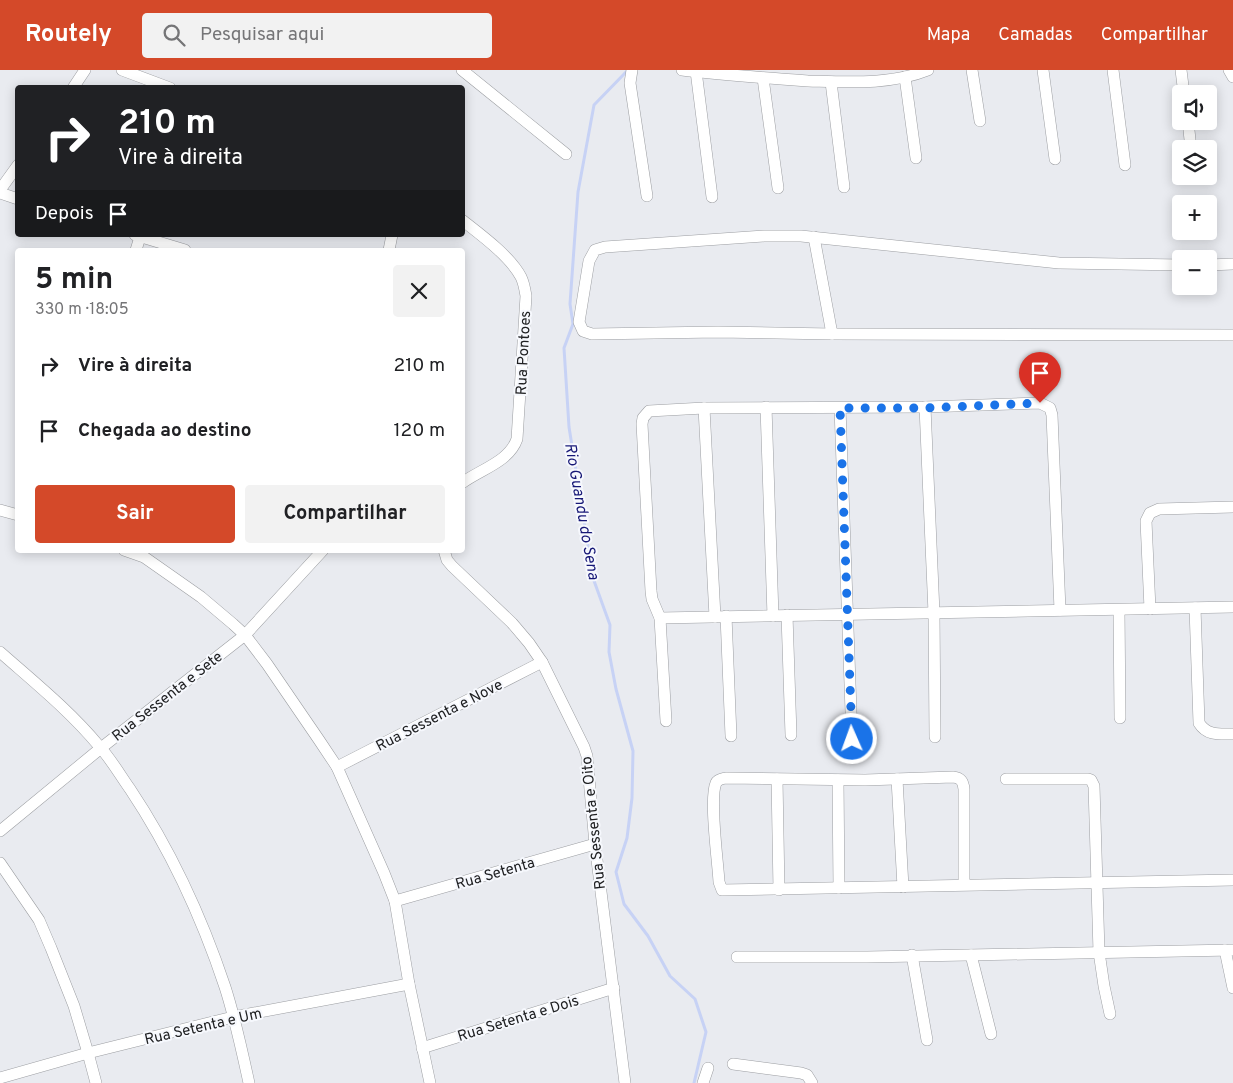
<!DOCTYPE html>
<html lang="pt">
<head>
<meta charset="utf-8">
<style>
  body { margin:0; font-family:Overpass,sans-serif; background:#f2f2f2; color:#202124; height:100vh; display:flex; flex-direction:column; font-size:19px; white-space:nowrap }
  * { box-sizing:border-box; margin:0 }
  p { font-size:16px; color:#757577 }
  .icon { flex:none; width:28px; height:28px; fill:none; stroke:currentColor; stroke-width:2; stroke-linecap:round; stroke-linejoin:round }
  .map { position:relative; flex:1; overflow:hidden }
  .panel { position:absolute; left:15px; top:178px; width:450px; height:305px; display:flex; flex-direction:column; background:#fff; border-radius:5px; box-shadow:0 2px 12px #0003 }
  .panel>* { flex:none }
  .guide { position:absolute; left:15px; top:15px; width:450px; height:152px; border-radius:5px; box-shadow:0 2px 12px #0003; background:#202124; color:#fff; overflow:hidden }
  .tools { position:absolute; left:1172px; top:15px; display:grid; gap:10px }
  .tools a { display:grid; place-items:center; width:45px; height:45px; border-radius:5px; background:#fff; box-shadow:0 2px 12px #0003; font-size:25px }
  .pin { position:absolute; display:grid; place-items:center; width:42px; height:42px; color:#fff; margin:-51px -21px; border-radius:50% 50% 50% 0; rotate:-45deg; box-shadow:0 0 5px #0007 }
  .pin .icon { rotate:45deg }
  .me { position:absolute; width:55px; margin:-28px; rotate:358deg; stroke-linejoin:round; filter:drop-shadow(0 0 4px #0008) }
  .turn { display:flex; align-items:center; gap:18px; height:105px; padding:0 20px; font-size:22px }
  .turn .icon { width:65px; height:65px; stroke-width:2.5 }
  .turn b { display:block; font-size:35px; line-height:42px }
  .then { display:flex; align-items:center; height:48px; padding:0 20px; background:#0003; gap:10px; font-size:19px }
  .round { display:grid; place-items:center; flex:none; width:52px; height:52px; border-radius:5px; background:#f2f2f2 }
  .summary { display:flex; align-items:center; justify-content:space-between; height:85px; padding:0 20px }
  h1 { font-size:30px; font-weight:700; line-height:38px }
  .action { display:flex; gap:10px; margin-top:auto; padding:10px 20px }
  .action a { flex:1; height:58px; border-radius:5px; background:#d44929; color:#fff; font-size:20px; font-weight:700; line-height:58px; text-align:center }
  .action a+a { background:#f2f2f2; color:#202124 }
  ul { padding:0; list-style:none }
  li { display:flex; align-items:center; gap:15px; height:65px; padding:0 20px }
  li div { flex:1 }
  li b { display:block; font-size:19px }
  li em { font-style:normal }
  header { display:flex; align-items:center; gap:30px; box-sizing:border-box; height:70px; padding:0 25px; background:#d44929; color:#fff }
  header strong { font-size:24px }
  nav { display:flex; gap:28px; margin-inline-start:auto; font-size:18px }
  .search { width:350px; height:45px; background:#f2f2f2; display:flex; align-items:center; gap:12px; box-sizing:border-box; padding:0 18px; border-radius:5px; color:#757577; font-size:19px }
  .map>svg:first-child { display:block }
  .lines { fill:none; stroke-linecap:round; stroke-linejoin:round }
  .stream { stroke:#c7d2f5; stroke-width:3 }
  .minor-casing { stroke:#9c9ea2; stroke-width:12 }
  .minor { stroke:#fff; stroke-width:11 }
  .route { stroke:#1a73e8; stroke-width:9; stroke-dasharray:0 16.2 }
  .labels { text-anchor:middle; stroke-width:4; stroke-linejoin:round; paint-order:stroke }
  .street-label { font-size:15px; fill:#202123; stroke:#f6f8fd }
  .water-label { font-size:16px; font-style:italic; fill:#161776; stroke:#f6f8fd }
</style>
</head>
<body>
<header>
<strong>Routely</strong>
<div class="search"><svg class="icon" aria-label="search" viewBox="0 0 24 24"><circle cx="10" cy="10" r="6"/><path d="M15 15l6 6"/></svg>Pesquisar aqui</div>
<nav><a>Mapa</a><a>Camadas</a><a>Compartilhar</a></nav>
</header>
<div class="map">
<svg width="1233" height="1013" viewBox="0 0 1233 1013">
  <rect width="100%" height="100%" fill="#e9ebf0"/>
  <g class="lines">
    <polyline class="stream" points="628,0 594,35 578,122 570,234 573,254 564,278 569,357 593,508 610,555 609,582 616,619 633,681 632,728 627,768 616,802 624,834 648,866 670,906 695,929 706,962 694,1013"/>
    <defs>
      <g id="minor">
        <polyline points="122,0 170,18"/>
        <polyline points="462,0 566,84"/>
        <polyline points="632,0 630,13 647,126"/>
        <path d="M682 0C724 5 766 8 808 11 848 12 891 15 928 0"/>
        <polyline points="972,0 980,51"/>
        <polyline points="1043,0 1055,89"/>
        <polyline points="1113,0 1125,95"/>
        <polyline points="1181,0 1184,24"/>
        <polyline points="1229,0 1233,7"/>
        <polyline points="696,1 712,127"/>
        <polyline points="905,7 916,88"/>
        <polyline points="763,8 778,118"/>
        <polyline points="831,12 844,117"/>
        <polyline points="73,18 85,0"/>
        <polyline points="1188,51 1191,79"/>
        <polyline points="0,120 18,95"/>
        <polyline points="0,123 18,129"/>
        <path d="M462 150C481 165 510 186 521 207 524 213 525 220 526 226L517 369C509 392 481 399 462 413"/>
        <polyline points="135,165 185,180"/>
        <polyline points="814,167 832,264"/>
        <polyline points="136,180 140,167"/>
        <polyline points="389,180 392,165"/>
        <polyline points="1181,195 1059,193 801,166 764,166 605,177 595,180 589,191 579,252 583,261 592,264 718,262 832,264 1233,265"/>
        <polyline points="1209,195 1233,194"/>
        <polyline points="766,337 773,546"/>
        <polyline points="925,337 934,543 935,667"/>
        <polyline points="704,338 715,547"/>
        <polyline points="840,338 852,669"/>
        <polyline points="0,440 18,445"/>
        <polyline points="124,480 144,487 201,527 233,554 245,565 267,594 319,670 337,697 384,803 395,831 409,914 430,1013"/>
        <polyline points="444,480 447,490 452,496 512,553 529,573 542,592 584,677 587,686 595,774 625,1013"/>
        <path d="M1195 538 1199 653C1207 666 1220 664 1233 664"/>
        <polyline points="1150,539 1146,451 1150,443 1159,439 1233,437"/>
        <polyline points="1119,540 1120,648"/>
        <polyline points="787,545 791,665"/>
        <polyline points="726,546 731,666"/>
        <polyline points="660,548 1233,537"/>
        <path d="M0 582C34 612 70 641 99 676 111 689 120 705 130 719 172 782 201 845 225 917 235 948 242 981 249 1013"/>
        <polyline points="666,651 660,548 652,529 651,521 642,354 643,348 649,341 704,338 925,337 1040,333 1050,338 1052,345 1060,540"/>
        <polyline points="337,697 542,592"/>
        <polyline points="777,709 779,820"/>
        <polyline points="897,709 903,817"/>
        <polyline points="1006,709 1088,709 1091,710 1094,716 1099,882 1104,916 1110,944"/>
        <polyline points="838,710 839,818"/>
        <polyline points="0,761 101,678 245,565 323,480"/>
        <polyline points="0,793 39,850 51,878 74,936 88,983 96,1013"/>
        <path d="M964 815V719C963 711 961 708 953 707L865 710 726 708C722 709 718 709 716 713 709 728 718 792 719 812L722 820 1233 810"/>
        <polyline points="395,831 595,774"/>
        <polyline points="1225,880 1233,918"/>
        <polyline points="912,885 927,970"/>
        <polyline points="971,885 991,964"/>
        <polyline points="737,887 867,887 1233,880"/>
        <polyline points="422,978 614,918"/>
        <polyline points="733,994 801,1003 807,1005 812,1013"/>
        <polyline points="0,1008 88,983 233,947 409,914"/>
        <polyline points="703,1013 708,998"/>
      </g>
    </defs>
    <use href="#minor" class="minor-casing"/>
    <use href="#minor" class="minor"/>
  </g>
  <g class="lines">
    <polyline class="route" points="852,669 840,338 925,338 1040,333"/>
  </g>
  <g class="labels">
    <g class="street-label">
      <text transform="translate(523 283) rotate(-87)" y="5">Rua Pontoes</text>
      <text transform="translate(167 626) rotate(-38)" y="5">Rua Sessenta e Sete</text>
      <text transform="translate(439 645) rotate(-27)" y="5">Rua Sessenta e Nove</text>
      <text transform="translate(593 753) rotate(-96)" y="5">Rua Sessenta e Oito</text>
      <text transform="translate(495 803) rotate(-16)" y="5">Rua Setenta</text>
      <text transform="translate(518 948) rotate(-17)" y="5">Rua Setenta e Dois</text>
      <text transform="translate(203 956) rotate(-13)" y="5">Rua Setenta e Um</text>
    </g>
    <g class="water-label">
      <text transform="translate(583 441) rotate(80)" y="6">Rio Guandu do Sena</text>
    </g>
  </g>
</svg>
<div class="tools">
<a><svg class="icon" aria-label="sound" viewBox="0 0 24 24"><path d="M4 9h4l5-4v14l-5-4H4zM17 9q2 3 0 6"/></svg></a>
<a><svg class="icon" aria-label="layers" viewBox="0 0 24 24"><path d="M12 4l9 5-9 5-9-5zM3 14l9 5 9-5"/></svg></a>
<a>+</a>
<a>−</a>
</div>
<div class="pin" style="left:1040px;top:333px;background:#d93025"><svg class="icon" aria-label="arrive" viewBox="0 0 24 24"><path d="M6 21V4h12l-3 4 3 4H6"/></svg></div>
<svg class="me" style="left:852px;top:669px" viewBox="-20 -20 40 40"><circle r="17" fill="#1a73e8" stroke="#fff" stroke-width="3"/><path d="M0-11L8 9 0 5-8 9z" fill="#fff"/></svg>
<div class="guide">
<div class="turn"><svg class="icon" aria-label="right" viewBox="0 0 24 24"><path d="M7 20v-9h11M14 6l5 5-5 5"/></svg><div><b>210 m</b>Vire à direita</div></div>
<div class="then">Depois<svg class="icon" aria-label="arrive" viewBox="0 0 24 24"><path d="M6 21V4h12l-3 4 3 4H6"/></svg></div>
</div>
<section class="panel">
<div class="summary"><div><h1>5 min</h1><p>330 m · 18:05</p></div><a class="round"><svg class="icon" aria-label="close" viewBox="0 0 24 24"><path d="M6 6l12 12M18 6L6 18"/></svg></a></div>
<ul>
<li><svg class="icon" aria-label="right" viewBox="0 0 24 24"><path d="M7 20v-9h11M14 6l5 5-5 5"/></svg><div><b>Vire à direita</b></div><em>210 m</em></li>
<li><svg class="icon" aria-label="arrive" viewBox="0 0 24 24"><path d="M6 21V4h12l-3 4 3 4H6"/></svg><div><b>Chegada ao destino</b></div><em>120 m</em></li>
</ul>
<div class="action"><a>Sair</a><a>Compartilhar</a></div>
</section>
</div>
</body>
</html>
